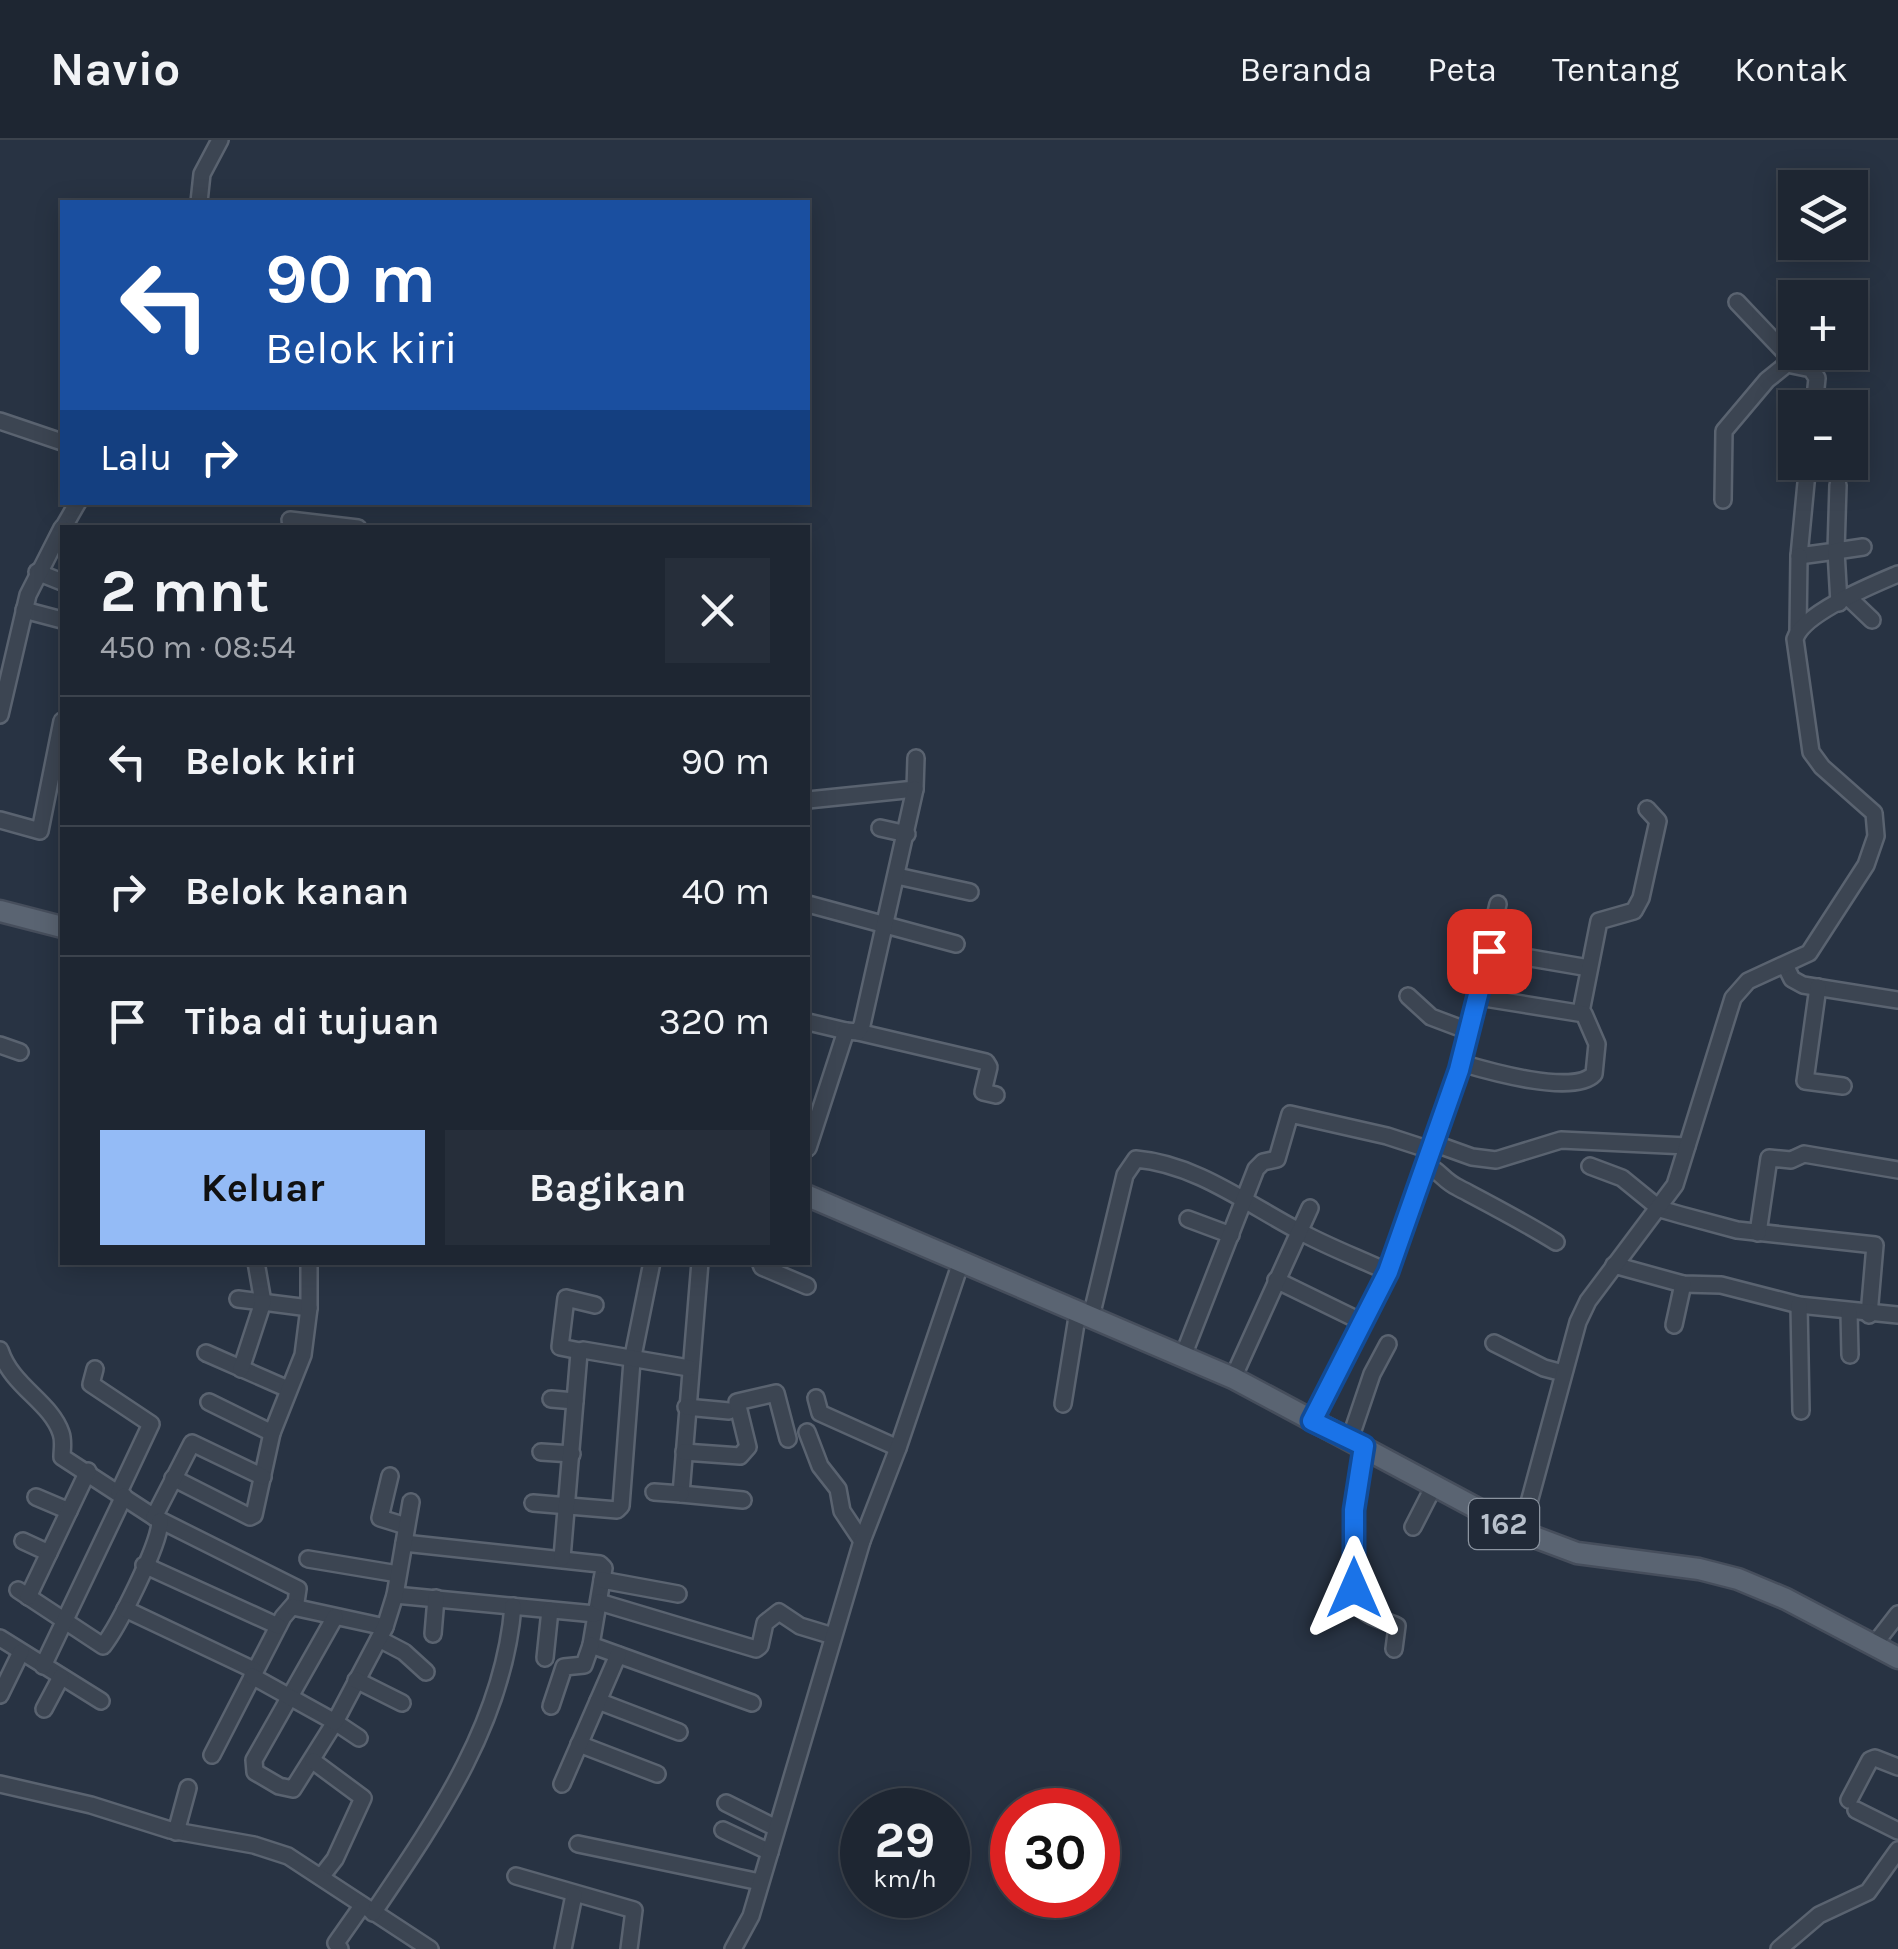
<!DOCTYPE html>
<html lang="id">
<head>
<meta charset="utf-8">
<style>
  body { margin:0; font-family:Karla,sans-serif; background:#262e3a; color:#f1f3f6; height:100vh; display:flex; flex-direction:column; font-size:38px; white-space:nowrap }
  * { box-sizing:border-box; margin:0 }
  p { font-size:32px; color:#a1a5ac }
  .icon { flex:none; width:55px; height:55px; fill:none; stroke:currentColor; stroke-width:2; stroke-linecap:round; stroke-linejoin:round }
  .map { position:relative; flex:1; overflow:hidden }
  .details { position:absolute; left:60px; top:385px; width:750px; height:740px; display:flex; flex-direction:column; background:#1e2632; border-radius:0px; box-shadow:0 5px 25px #0003,0 0 0 2px #3c434d }
  .details>* { flex:none }
  .guide { position:absolute; left:60px; top:60px; width:750px; height:305px; border-radius:0px; box-shadow:0 5px 25px #0003,0 0 0 2px #3c434d; background:#1a4fa0; color:#fff; overflow:hidden }
  .fabs { position:absolute; left:1778px; top:30px; display:grid; gap:20px }
  .fabs a { display:grid; place-items:center; width:90px; height:90px; border-radius:0px; background:#1e2632; box-shadow:0 5px 25px #0003,0 0 0 2px #3c434d; font-size:50px }
  .speed { position:absolute; left:840px; top:1648px; display:flex; gap:20px; font-size:50px; font-weight:700; text-align:center }
  .speed>* { display:grid; place-content:center; width:130px; height:130px; border-radius:50%; background:#1e2632; box-shadow:0 5px 25px #0003,0 0 0 2px #3c434d; line-height:1 }
  .speed small { font-size:25px; font-weight:400 }
  .speed .limit { border:15px solid #d22; background:#fff; color:#111 }
  .pin { position:absolute; display:grid; place-items:center; width:85px; height:85px; color:#fff; margin:-42px; border-radius:20px; box-shadow:0 5px 15px #0006 }
  .me { position:absolute; width:110px; margin:-55px; rotate:0deg; stroke-linejoin:round; filter:drop-shadow(0 0 8px #0008) }
  .turn { display:flex; align-items:center; gap:35px; height:210px; padding:0 40px; font-size:45px }
  .turn .icon { width:130px; height:130px; stroke-width:2.5 }
  .turn b { display:block; font-size:70px; line-height:85px }
  .then { display:flex; align-items:center; height:95px; padding:0 40px; background:#0003; gap:20px; font-size:38px }
  .round { display:grid; place-items:center; flex:none; width:105px; height:105px; border-radius:0px; background:#262e3a }
  .overview { display:flex; align-items:center; justify-content:space-between; height:170px; padding:0 40px }
  h1 { font-size:60px; font-weight:700; line-height:75px }
  .button { display:flex; gap:20px; margin-top:auto; padding:20px 40px }
  .button a { flex:1; height:115px; border-radius:0px; background:#94bbf6; color:#111; font-size:40px; font-weight:700; line-height:115px; text-align:center }
  .button a+a { background:#262e3a; color:#f1f3f6 }
  ul { padding:0; list-style:none }
  li { display:flex; align-items:center; gap:30px; height:130px; padding:0 40px; border-top:2px solid #3c434d }
  li div { flex:1 }
  li b { display:block; font-size:38px }
  li em { font-style:normal }
  header { display:flex; align-items:center; gap:60px; box-sizing:border-box; height:140px; padding:0 50px; background:#1e2632; border-bottom:2px solid #3c434d }
  header strong { font-size:48px }
  nav { display:flex; gap:55px; margin-inline-start:auto; font-size:35px }
  .map>svg:first-child { display:block }
  .lines { fill:none; stroke-linecap:round; stroke-linejoin:round }
  .minor-casing { stroke:#5a6370; stroke-width:20 }
  .major-casing { stroke:#464e5c; stroke-width:25 }
  .minor { stroke:#3c4552; stroke-width:15 }
  .major { stroke:#5a6472; stroke-width:20 }
  .route-casing { stroke:#114b97; stroke-width:25 }
  .route { stroke:#1a73e8; stroke-width:18 }
  .labels { text-anchor:middle; stroke-width:8; stroke-linejoin:round; paint-order:stroke }
  .shield { fill:#212a38; stroke:#8b94a0; stroke-width:2.5 }
  .shield-label { font-size:30px; font-weight:bold; fill:#b9c1cc }
</style>
</head>
<body>
<header>
<strong>Navio</strong>
<nav><a>Beranda</a><a>Peta</a><a>Tentang</a><a>Kontak</a></nav>
</header>
<div class="map">
<svg width="1898" height="1809" viewBox="0 0 1898 1809">
  <rect width="100%" height="100%" fill="#283343"/>
  <g class="lines">
    <defs>
      <g id="minor">
        <polyline points="199,62 202,34 220,0"/>
        <polyline points="1737,162 1796,224"/>
        <polyline points="0,281 62,302"/>
        <polyline points="1808,322 1799,416 1836,411 1838,345"/>
        <polyline points="1723,360 1724,291 1767,240 1787,224 1811,229 1817,238 1814,268"/>
        <polyline points="290,380 358,388"/>
        <polyline points="63,388 78,362"/>
        <polyline points="37,432 62,442"/>
        <polyline points="1849,458 1872,480"/>
        <polyline points="1839,463 1836,411 1863,407"/>
        <polyline points="24,470 62,480"/>
        <polyline points="1798,491 1799,416"/>
        <polyline points="0,575 28,455 62,388"/>
        <polyline points="808,660 915,649 916,618"/>
        <polyline points="0,680 40,691 62,581"/>
        <polyline points="880,688 907,694"/>
        <polyline points="897,736 970,752"/>
        <polyline points="808,764 956,804"/>
        <polyline points="1489,811 1589,828"/>
        <polyline points="1785,825 1792,839 1803,845 1898,860"/>
        <polyline points="1818,847 1805,941 1843,946"/>
        <polyline points="1408,856 1431,877 1468,891"/>
        <polyline points="1581,872 1599,781 1634,771 1641,758 1658,681 1647,669"/>
        <polyline points="808,882 846,891"/>
        <polyline points="858,892 986,922 989,927 983,952 996,955"/>
        <polyline points="0,905 20,912"/>
        <path d="M1461 923C1488 931 1574 956 1594 934L1597 904 1584 874 1478 857"/>
        <polyline points="1433,1003 1472,1017 1496,1020 1561,1000 1687,1006"/>
        <polyline points="808,1008 846,891 858,892 862,885 915,649"/>
        <path d="M1425 1024C1439 1030 1444 1041 1457 1047 1491 1065 1524 1082 1556 1102"/>
        <polyline points="1590,1026 1622,1038 1660,1069 1681,1075 1737,1090 1875,1105 1869,1175"/>
        <polyline points="1188,1079 1231,1095"/>
        <polyline points="1758,1093 1769,1018 1791,1020 1804,1014 1898,1030"/>
        <polyline points="700,1122 681,1354 743,1360"/>
        <polyline points="760,1122 762,1127 807,1146"/>
        <polyline points="1614,1125 1683,1144 1721,1145 1799,1165 1898,1175"/>
        <polyline points="1276,1140 1360,1181"/>
        <polyline points="238,1159 309,1168"/>
        <polyline points="1799,1165 1801,1271"/>
        <polyline points="1849,1172 1850,1215"/>
        <path d="M1091 1177 1125 1035 1136 1019C1195 1024 1246 1063 1297 1090 1326 1106 1358 1118 1388 1132"/>
        <polyline points="1674,1185 1683,1144"/>
        <polyline points="1494,1203 1544,1228 1563,1233"/>
        <path d="M0 1210C12 1247 50 1261 61 1293 64 1301 62 1309 62 1317L154 1377 298 1449 296 1462 283 1477 212 1615"/>
        <polyline points="580,1211 560,1207 566,1158 595,1165"/>
        <polyline points="206,1213 288,1249"/>
        <polyline points="1183,1216 1256,1029 1263,1022 1277,1019 1290,974 1387,996 1430,1010"/>
        <polyline points="95,1229 91,1244 151,1284 119,1352"/>
        <polyline points="241,1229 263,1162 256,1122"/>
        <polyline points="1233,1238 1310,1068"/>
        <polyline points="816,1258 820,1273 898,1308"/>
        <polyline points="551,1259 575,1261"/>
        <polyline points="209,1262 272,1293"/>
        <polyline points="1063,1264 1078,1171"/>
        <polyline points="686,1267 729,1271"/>
        <polyline points="1313,1281 1384,1140 1404,1087 1459,930 1498,764"/>
        <polyline points="807,1292 820,1326 838,1349 842,1371 862,1401"/>
        <polyline points="1350,1299 1372,1234 1388,1204"/>
        <path d="M1364 1307C1358 1338 1341 1445 1362 1469 1371 1479 1386 1480 1397 1486L1394 1509"/>
        <polyline points="541,1312 572,1314"/>
        <polyline points="684,1312 740,1316 748,1307 737,1262 776,1253 788,1299"/>
        <polyline points="390,1336 380,1378 406,1386"/>
        <polyline points="173,1338 250,1377 254,1375 272,1293 303,1215 309,1168 309,1122"/>
        <polyline points="654,1352 681,1354"/>
        <polyline points="36,1357 69,1371"/>
        <polyline points="533,1363 617,1370 621,1366 632,1221 652,1122"/>
        <polyline points="154,1377 192,1303 263,1337"/>
        <polyline points="1413,1387 1434,1346"/>
        <path d="M1521 1392 1578 1182 1588 1161 1675 1045 1733 858 1748 841 1809 813 1866 725 1876 696 1874 673 1822 627 1811 612 1795 499C1803 473 1872 445 1898 434"/>
        <polyline points="23,1401 49,1413"/>
        <polyline points="404,1403 600,1424 604,1428 591,1505 752,1563"/>
        <polyline points="562,1418 579,1213 583,1210 689,1228"/>
        <polyline points="308,1419 398,1434"/>
        <polyline points="144,1425 278,1486"/>
        <polyline points="602,1440 678,1454"/>
        <path d="M18 1450 103 1506C118 1487 160 1404 160 1381"/>
        <polyline points="395,1455 595,1474"/>
        <polyline points="28,1457 88,1331"/>
        <polyline points="599,1462 756,1509 760,1506 765,1483 779,1472 800,1486 833,1496"/>
        <polyline points="293,1467 385,1487"/>
        <polyline points="125,1469 254,1530"/>
        <polyline points="335,1477 254,1620 255,1632 279,1646 293,1649 335,1582 359,1598"/>
        <polyline points="433,1494 436,1458"/>
        <polyline points="0,1498 101,1561"/>
        <polyline points="379,1499 404,1512 426,1532"/>
        <polyline points="1874,1505 1898,1474"/>
        <polyline points="545,1518 550,1470"/>
        <polyline points="43,1526 124,1356"/>
        <polyline points="252,1536 335,1582 385,1487 395,1455 411,1362"/>
        <polyline points="356,1540 402,1563"/>
        <polyline points="0,1555 21,1512"/>
        <polyline points="598,1561 679,1592"/>
        <polyline points="551,1566 564,1527 584,1525 591,1505"/>
        <polyline points="44,1569 61,1537"/>
        <polyline points="579,1604 657,1634"/>
        <polyline points="313,1621 363,1658 335,1719 321,1737"/>
        <polyline points="0,1644 91,1665 170,1690 254,1705 288,1716 430,1809"/>
        <polyline points="562,1644 618,1515"/>
        <polyline points="1849,1660 1870,1620 1875,1618 1898,1627"/>
        <polyline points="726,1663 776,1688"/>
        <polyline points="1856,1670 1898,1691"/>
        <polyline points="723,1690 770,1712"/>
        <polyline points="176,1692 188,1648"/>
        <polyline points="578,1704 760,1742"/>
        <polyline points="516,1736 634,1770 629,1809"/>
        <path d="M373 1773C436 1680 504 1582 513 1466"/>
        <polyline points="340,1809 336,1803 362,1766"/>
        <polyline points="563,1809 574,1755"/>
        <polyline points="733,1809 751,1776 862,1401 898,1308 961,1122"/>
        <polyline points="1779,1809 1819,1775 1868,1752 1898,1710"/>
      </g>
      <g id="major">
        <polyline points="0,771 62,787"/>
        <polyline points="808,1056 1233,1238 1521,1392 1577,1413 1699,1429 1738,1439 1786,1459 1898,1518"/>
      </g>
    </defs>
    <use href="#minor" class="minor-casing"/>
    <use href="#major" class="major-casing"/>
    <use href="#minor" class="minor"/>
    <use href="#major" class="major"/>
  </g>
  <g class="lines">
    <defs>
      <polyline id="route" points="1354,1448 1354,1370 1364,1306 1312,1281 1388,1132 1459,930 1489,811"/>
    </defs>
    <use href="#route" class="route-casing"/>
    <use href="#route" class="route"/>
  </g>
  <g class="labels">
    <rect class="shield" x="1469" y="1359" width="70" height="50" rx="8"/>
    <g class="shield-label">
      <text x="1504" y="1394">162</text>
    </g>
  </g>
</svg>
<div class="fabs">
<a><svg class="icon" aria-label="layers" viewBox="0 0 24 24"><path d="M12 4l9 5-9 5-9-5zM3 14l9 5 9-5"/></svg></a>
<a>+</a>
<a>−</a>
</div>
<div class="speed"><div>29<small>km/h</small></div><div class="limit">30</div></div>
<div class="pin" style="left:1489px;top:811px;background:#d93025"><svg class="icon" aria-label="arrive" viewBox="0 0 24 24"><path d="M6 21V4h12l-3 4 3 4H6"/></svg></div>
<svg class="me" style="left:1354px;top:1448px" viewBox="-20 -20 40 40"><path d="M0-17L14 15 0 8-14 15z" fill="#1a73e8" stroke="#fff" stroke-width="4"/></svg>
<div class="guide">
<div class="turn"><svg class="icon" aria-label="left" viewBox="0 0 24 24"><path d="M17 20v-9H6M10 6l-5 5 5 5"/></svg><div><b>90 m</b>Belok kiri</div></div>
<div class="then">Lalu<svg class="icon" aria-label="right" viewBox="0 0 24 24"><path d="M7 20v-9h11M14 6l5 5-5 5"/></svg></div>
</div>
<section class="details">
<div class="overview"><div><h1>2 mnt</h1><p>450 m · 08:54</p></div><a class="round"><svg class="icon" aria-label="close" viewBox="0 0 24 24"><path d="M6 6l12 12M18 6L6 18"/></svg></a></div>
<ul>
<li><svg class="icon" aria-label="left" viewBox="0 0 24 24"><path d="M17 20v-9H6M10 6l-5 5 5 5"/></svg><div><b>Belok kiri</b></div><em>90 m</em></li>
<li><svg class="icon" aria-label="right" viewBox="0 0 24 24"><path d="M7 20v-9h11M14 6l5 5-5 5"/></svg><div><b>Belok kanan</b></div><em>40 m</em></li>
<li><svg class="icon" aria-label="arrive" viewBox="0 0 24 24"><path d="M6 21V4h12l-3 4 3 4H6"/></svg><div><b>Tiba di tujuan</b></div><em>320 m</em></li>
</ul>
<div class="button"><a>Keluar</a><a>Bagikan</a></div>
</section>
</div>
</body>
</html>
